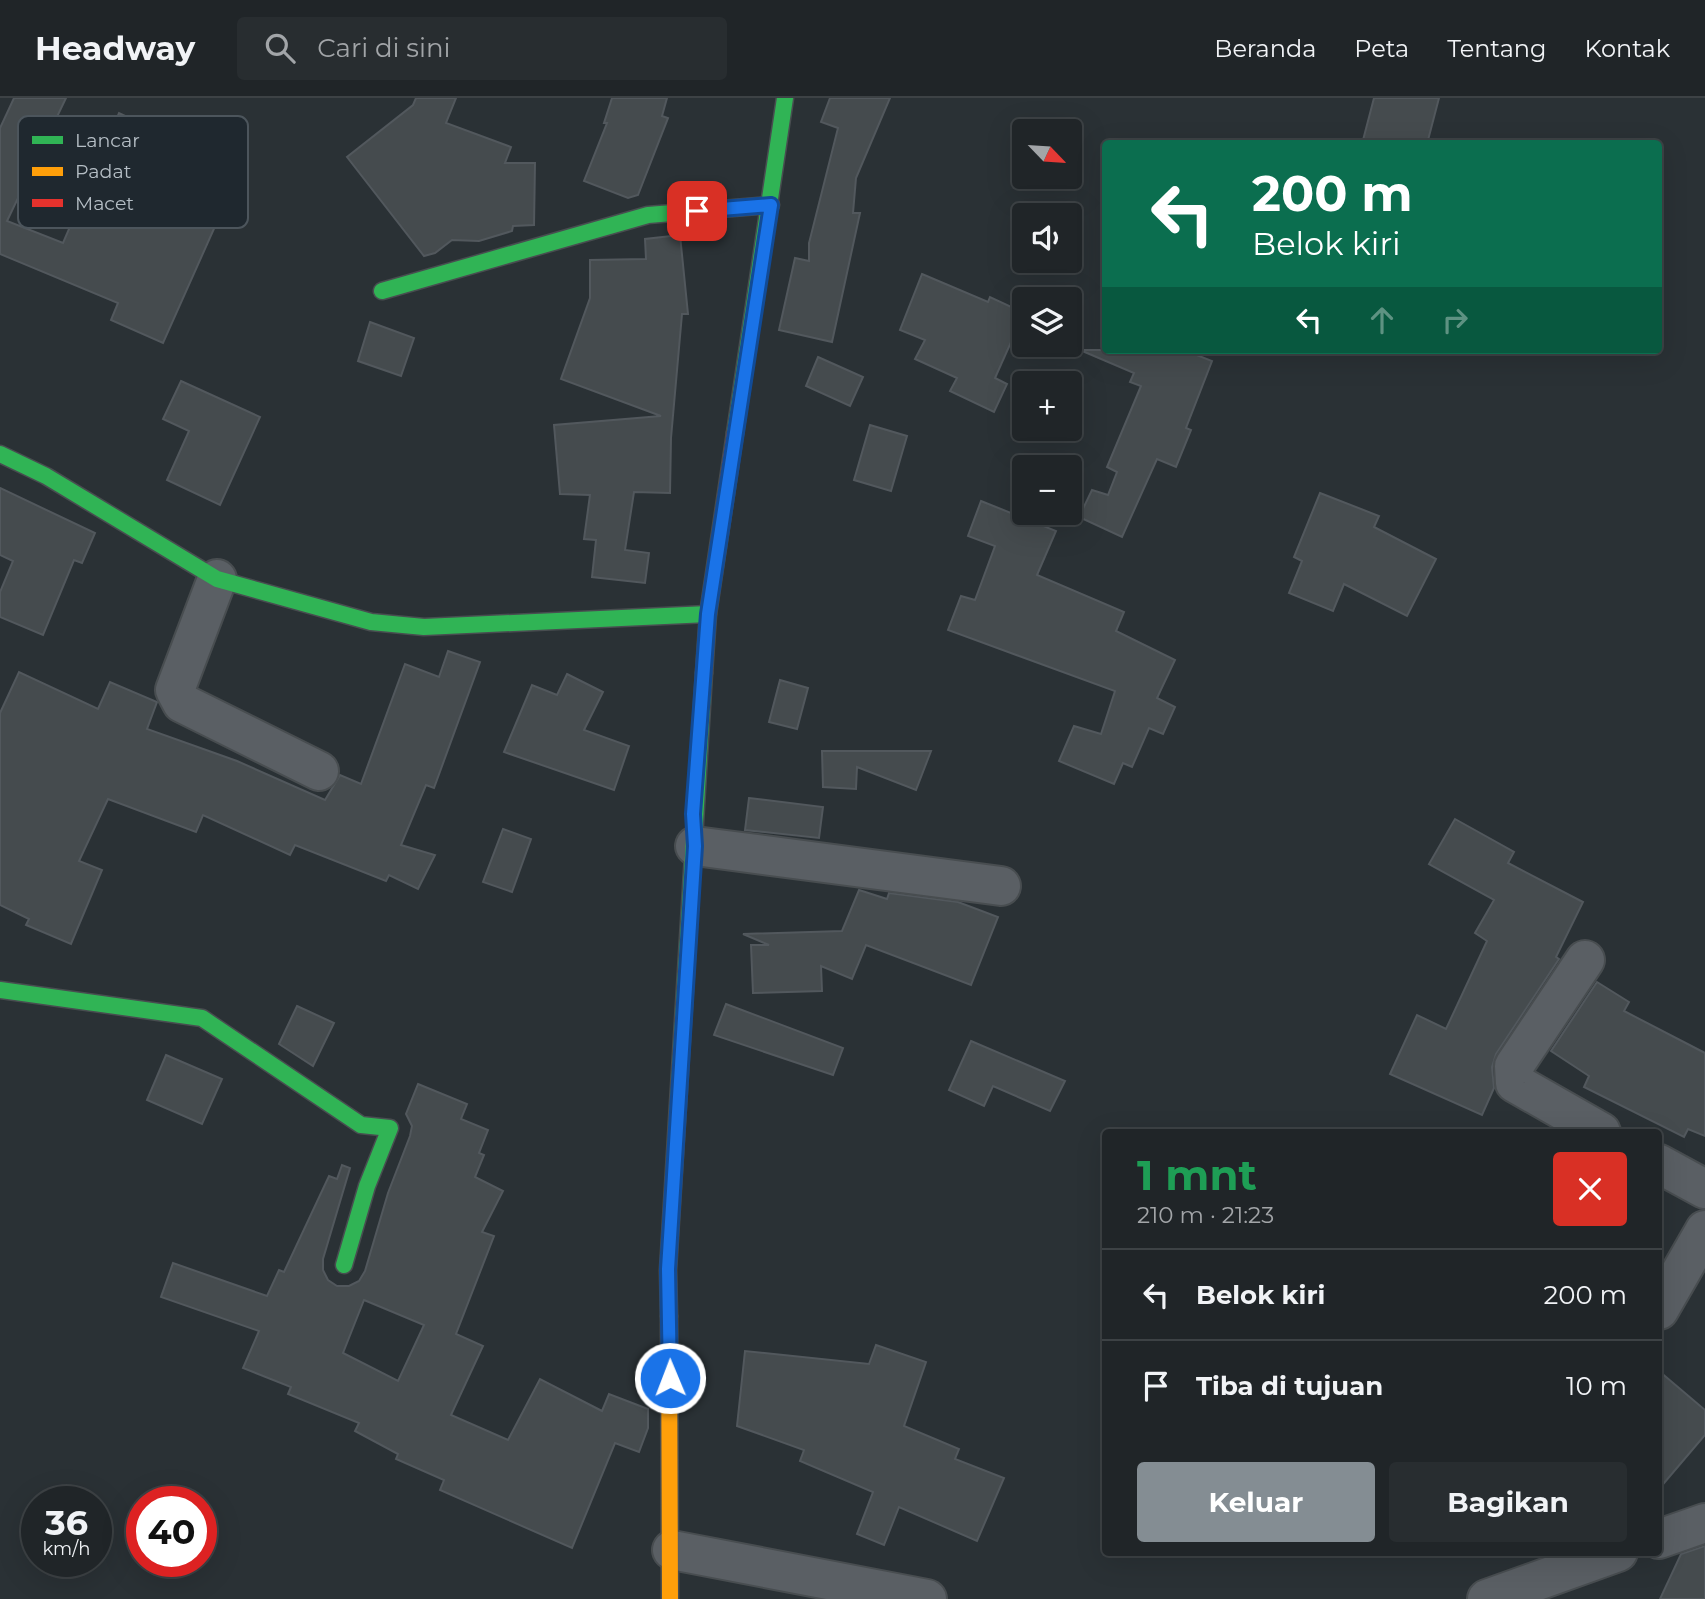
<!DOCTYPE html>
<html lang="id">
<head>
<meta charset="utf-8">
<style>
  body { margin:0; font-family:Montserrat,sans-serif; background:#282d30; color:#f1f3f6; height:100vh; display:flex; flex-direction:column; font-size:26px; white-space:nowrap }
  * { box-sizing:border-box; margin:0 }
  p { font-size:23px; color:#a2a5a8 }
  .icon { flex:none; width:38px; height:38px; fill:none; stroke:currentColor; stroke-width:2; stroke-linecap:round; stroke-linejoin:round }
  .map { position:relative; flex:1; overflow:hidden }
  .details { position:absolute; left:1102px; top:1031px; width:560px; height:427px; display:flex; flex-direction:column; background:#202528; border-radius:7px; box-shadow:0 7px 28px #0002,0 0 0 2px #3d4245 }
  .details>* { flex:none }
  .banner { position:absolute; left:1102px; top:42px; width:560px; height:214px; border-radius:7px; box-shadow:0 7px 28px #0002,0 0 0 2px #3d4245; background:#0b6e4f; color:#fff; overflow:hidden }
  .needle { width:46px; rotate:115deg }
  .controls { position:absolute; left:1012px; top:21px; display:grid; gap:14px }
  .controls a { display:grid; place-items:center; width:70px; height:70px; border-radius:7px; background:#202528; box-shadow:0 7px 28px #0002,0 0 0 2px #3d4245; font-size:35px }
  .speed { position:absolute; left:21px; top:1388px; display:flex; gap:14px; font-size:35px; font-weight:700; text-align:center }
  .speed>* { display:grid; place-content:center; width:91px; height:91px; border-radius:50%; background:#202528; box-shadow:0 7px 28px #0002,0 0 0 2px #3d4245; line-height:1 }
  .speed small { font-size:18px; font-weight:400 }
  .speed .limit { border:10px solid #d22; background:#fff; color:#111 }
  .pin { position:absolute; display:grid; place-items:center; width:60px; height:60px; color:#fff; margin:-30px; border-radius:14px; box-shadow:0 4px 10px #0006 }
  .me { position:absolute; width:77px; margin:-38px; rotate:359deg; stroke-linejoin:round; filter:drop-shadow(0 0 5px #0008) }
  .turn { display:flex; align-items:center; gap:24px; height:147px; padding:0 35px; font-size:32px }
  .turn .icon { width:91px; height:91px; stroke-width:2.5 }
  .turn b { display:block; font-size:49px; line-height:60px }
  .lanes { display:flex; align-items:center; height:66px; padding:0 35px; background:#0003; justify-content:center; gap:35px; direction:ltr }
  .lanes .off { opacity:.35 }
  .round { display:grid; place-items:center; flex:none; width:74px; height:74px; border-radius:7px; background:#282d30 }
  .head { display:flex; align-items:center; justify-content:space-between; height:119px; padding:0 35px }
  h1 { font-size:42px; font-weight:700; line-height:52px; color:#1e9e55 }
  .primary-button { display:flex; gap:14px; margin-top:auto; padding:14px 35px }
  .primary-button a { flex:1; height:80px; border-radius:7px; background:#848d93; color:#fff; font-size:28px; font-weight:700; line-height:80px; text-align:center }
  .primary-button a+a { background:#282d30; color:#f1f3f6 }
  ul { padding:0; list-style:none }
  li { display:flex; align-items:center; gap:21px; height:91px; padding:0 35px; border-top:2px solid #3d4245 }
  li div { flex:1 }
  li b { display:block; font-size:26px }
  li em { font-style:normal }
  header { display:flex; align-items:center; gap:42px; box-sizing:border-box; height:98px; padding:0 35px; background:#202528; border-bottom:2px solid #3d4245 }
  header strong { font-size:33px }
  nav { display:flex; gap:38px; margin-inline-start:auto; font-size:24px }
  .search { width:490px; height:63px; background:#282d30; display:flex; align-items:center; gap:18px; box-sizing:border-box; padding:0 24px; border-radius:7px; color:#a2a5a8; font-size:26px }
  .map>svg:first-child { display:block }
  .building { fill:#454b4e; stroke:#52585d; stroke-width:2; fill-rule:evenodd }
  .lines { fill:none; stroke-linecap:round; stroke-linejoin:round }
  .street-casing { stroke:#484d50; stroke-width:42 }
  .fast-casing { stroke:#484d50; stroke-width:19 }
  .slow-casing { stroke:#484d50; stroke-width:19 }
  .jam-casing { stroke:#484d50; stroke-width:19 }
  .street { stroke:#5a5f64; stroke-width:38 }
  .fast { stroke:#30b455; stroke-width:16 }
  .slow { stroke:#ff9f0a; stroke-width:16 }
  .jam { stroke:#e5322d; stroke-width:16 }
  .route-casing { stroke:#114b97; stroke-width:18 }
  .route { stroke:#1a73e8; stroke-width:12 }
  .key { fill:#1f282f; stroke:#4c555c; stroke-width:2 }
  .key-label { font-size:19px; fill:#b5bec5 }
</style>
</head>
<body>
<header>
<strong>Headway</strong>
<div class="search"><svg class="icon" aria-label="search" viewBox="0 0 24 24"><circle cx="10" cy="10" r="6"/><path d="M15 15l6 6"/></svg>Cari di sini</div>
<nav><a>Beranda</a><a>Peta</a><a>Tentang</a><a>Kontak</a></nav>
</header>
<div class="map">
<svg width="1705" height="1501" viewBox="0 0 1705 1501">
  <rect width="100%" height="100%" fill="#2a3135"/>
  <g class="building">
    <polygon points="14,0 66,0 7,123 63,145 119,15 160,34 158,38 224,67 206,108 221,115 163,245 111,222 118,205 0,156 0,30"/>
    <polygon points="416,0 456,0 446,25 511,49 505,65 535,65 534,127 513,128 512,133 479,143 452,142 435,155 424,158 347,59 413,7"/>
    <polygon points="612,0 667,0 662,18 668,20 638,97 628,100 584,83 607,25 604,25"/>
    <polygon points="830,0 890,0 856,80 853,115 860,115 832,244 779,232 795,160 809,163 809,145 838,30 821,24"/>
    <polygon points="1374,0 1439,0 1427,46 1362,46"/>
    <polygon points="680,137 688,216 682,216 671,340 670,395 634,394 625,452 649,455 645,485 592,479 596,442 584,441 590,397 560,396 554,327 661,318 561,281 590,200 590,162 646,161 645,141"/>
    <polygon points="922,176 988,204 990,199 1024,215 995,280 1007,286 994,314 950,293 957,280 915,261 925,242 900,232"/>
    <polygon points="370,224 414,240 401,278 358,263"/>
    <polygon points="1080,252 1184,252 1212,263 1186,330 1191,332 1176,369 1157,361 1122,439 1079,419 1092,392 1108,397 1117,374 1107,369 1141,288 1130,284 1134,275"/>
    <polygon points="818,259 863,279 850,308 806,288"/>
    <polygon points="181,283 260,319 220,407 167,382 189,333 163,321"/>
    <polygon points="870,327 907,338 891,393 854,382"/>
    <polygon points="0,390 95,435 82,465 74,462 43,537 0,519 0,494 13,463 0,457"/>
    <polygon points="1320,395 1379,418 1374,429 1436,461 1407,518 1344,486 1333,513 1289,495 1302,463 1294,459"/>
    <polygon points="981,403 1056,433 1037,477 1124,514 1116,533 1175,562 1157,600 1175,609 1163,636 1149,630 1132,669 1123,665 1114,686 1059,663 1074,628 1101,636 1115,593 948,532 961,498 975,502 995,448 968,438"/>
    <polygon points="448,553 480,564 434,690 426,687 401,747 435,757 418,791 389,777 386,783 295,747 290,757 203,717 196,734 108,701 79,763 102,772 71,846 26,827 29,821 0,807 0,615 19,574 98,611 110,584 157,604 147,631 237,663 325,702 340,677 361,686 405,566 439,579"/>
    <polygon points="567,576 603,594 584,632 629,648 614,692 504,654 532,587 557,597"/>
    <polygon points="780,582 808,590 797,631 769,624"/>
    <polygon points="822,653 931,653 916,692 857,669 856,691 823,689"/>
    <polygon points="749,700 823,709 819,740 745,732"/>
    <polygon points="1455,721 1514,754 1508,765 1583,804 1556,859 1559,861 1496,956 1492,969 1494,990 1482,1017 1390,976 1417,917 1446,931 1487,843 1475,835 1494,802 1429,766"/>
    <polygon points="503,731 531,741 512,794 483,784"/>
    <polygon points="859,792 887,801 889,795 958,804 998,819 971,887 866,847 852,881 821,868 822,893 753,895 751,847 769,847 743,836 842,833"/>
    <polygon points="1597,884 1629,904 1624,913 1705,955 1705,1038 1688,1031 1684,1039 1584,989 1589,978 1551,953"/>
    <polygon points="726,906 843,950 833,977 714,937"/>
    <polygon points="297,908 334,925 313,968 279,946"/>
    <polygon points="971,943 1065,983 1050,1013 993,988 984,1008 949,992"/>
    <polygon points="166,957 222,981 202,1026 147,1002"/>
    <path d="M418 986 467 1006 461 1021 488 1032 479 1055 484 1057 475 1079 503 1093 482 1134 494 1138 456 1236 483 1248 451 1317 508 1342 540 1281 602 1313 609 1296 648 1311V1330L639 1354 615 1345 572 1450 440 1392 444 1382 396 1361 398 1356 355 1333 359 1325 288 1296 291 1289 243 1270 259 1233 161 1199 173 1165 267 1198 279 1172 284 1174 329 1078 337 1081 342 1067 350 1070 323 1161V1172L328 1182 337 1188H349L359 1183 365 1173 388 1095 410 1038 412 1028 406 1016ZM364 1202 424 1227 398 1283 343 1255Z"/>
    <polygon points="876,1247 926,1264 904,1328 959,1351 955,1361 1004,1380 977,1443 899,1409 884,1447 857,1436 873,1394 800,1363 804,1352 737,1328 745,1253 869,1266"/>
    <polygon points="1659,1273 1705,1312 1705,1337 1659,1391"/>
    <polygon points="1705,1448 1705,1501 1660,1501 1681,1456"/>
  </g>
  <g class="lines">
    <defs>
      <g id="street">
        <polyline points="217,481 175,592 182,605 319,673"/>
        <polyline points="695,748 1001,788"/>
        <polyline points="1585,862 1514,968 1515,985 1601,1034"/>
        <polyline points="1659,1066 1705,1091"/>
        <polyline points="1659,1212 1705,1132"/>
        <polyline points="1659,1441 1705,1425"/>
        <polyline points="672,1452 927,1501"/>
        <polyline points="1487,1501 1618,1454"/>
      </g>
      <g id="fast">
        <polyline points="382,193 648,117 771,107"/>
        <polyline points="735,335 785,0"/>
        <polyline points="0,356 46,378 217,481 371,524 424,529 708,516"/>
        <polyline points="0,892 202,920 361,1027 390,1030 367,1088 344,1167"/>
        <polyline points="669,1218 668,1172 704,575"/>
      </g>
      <polyline id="slow" points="669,1218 670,1501"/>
      <polyline id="jam" points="704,575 708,516 735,335"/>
    </defs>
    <use href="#street" class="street-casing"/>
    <use href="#fast" class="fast-casing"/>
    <use href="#slow" class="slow-casing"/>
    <use href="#jam" class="jam-casing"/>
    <use href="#street" class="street"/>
    <use href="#fast" class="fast"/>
    <use href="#slow" class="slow"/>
    <use href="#jam" class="jam"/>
  </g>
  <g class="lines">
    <defs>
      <polyline id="route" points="670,1280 668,1171 695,748 693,716 708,516 771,107 697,113"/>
    </defs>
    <use href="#route" class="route-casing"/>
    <use href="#route" class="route"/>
  </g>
  <rect x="18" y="18" width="230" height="112" rx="10" class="key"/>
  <rect x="32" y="38" width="31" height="8" fill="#30b455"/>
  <rect x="32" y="69" width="31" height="9" fill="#ff9f0a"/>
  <rect x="32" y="101" width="31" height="8" fill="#e5322d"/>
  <g class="key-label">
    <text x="75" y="49">Lancar</text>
    <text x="75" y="80">Padat</text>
    <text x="75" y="112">Macet</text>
  </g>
</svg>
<div class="controls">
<a><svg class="needle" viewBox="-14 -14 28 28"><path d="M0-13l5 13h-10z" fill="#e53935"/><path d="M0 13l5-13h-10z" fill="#a2a5a8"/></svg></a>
<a><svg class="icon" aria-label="sound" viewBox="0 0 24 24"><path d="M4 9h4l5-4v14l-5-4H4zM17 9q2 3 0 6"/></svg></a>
<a><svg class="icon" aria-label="layers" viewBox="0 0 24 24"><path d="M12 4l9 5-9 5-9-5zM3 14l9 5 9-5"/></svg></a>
<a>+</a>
<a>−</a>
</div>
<div class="speed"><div>36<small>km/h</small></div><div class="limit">40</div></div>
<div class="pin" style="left:697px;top:113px;background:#d93025"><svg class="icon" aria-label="arrive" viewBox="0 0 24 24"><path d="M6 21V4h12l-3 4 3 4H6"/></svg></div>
<svg class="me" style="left:670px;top:1280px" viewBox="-20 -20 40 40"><circle r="17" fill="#1a73e8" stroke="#fff" stroke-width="3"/><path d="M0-11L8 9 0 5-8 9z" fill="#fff"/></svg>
<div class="banner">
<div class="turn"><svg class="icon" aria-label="left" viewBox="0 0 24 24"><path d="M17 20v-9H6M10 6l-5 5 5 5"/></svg><div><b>200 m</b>Belok kiri</div></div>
<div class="lanes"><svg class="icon" aria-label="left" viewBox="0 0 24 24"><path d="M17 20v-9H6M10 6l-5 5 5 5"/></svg><svg class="icon off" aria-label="ahead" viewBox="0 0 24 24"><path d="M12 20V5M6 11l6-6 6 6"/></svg><svg class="icon off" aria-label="right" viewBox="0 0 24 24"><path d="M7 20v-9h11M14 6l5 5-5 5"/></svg></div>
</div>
<section class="details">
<div class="head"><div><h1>1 mnt</h1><p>210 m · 21:23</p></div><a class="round" style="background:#d93025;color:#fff"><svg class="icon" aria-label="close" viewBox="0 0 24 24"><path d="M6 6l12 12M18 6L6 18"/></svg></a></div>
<ul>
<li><svg class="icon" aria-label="left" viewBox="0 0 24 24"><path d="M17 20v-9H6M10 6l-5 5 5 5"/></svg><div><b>Belok kiri</b></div><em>200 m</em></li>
<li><svg class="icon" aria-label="arrive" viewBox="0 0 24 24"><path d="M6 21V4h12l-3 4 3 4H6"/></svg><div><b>Tiba di tujuan</b></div><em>10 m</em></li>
</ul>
<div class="primary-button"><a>Keluar</a><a>Bagikan</a></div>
</section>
</div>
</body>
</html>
